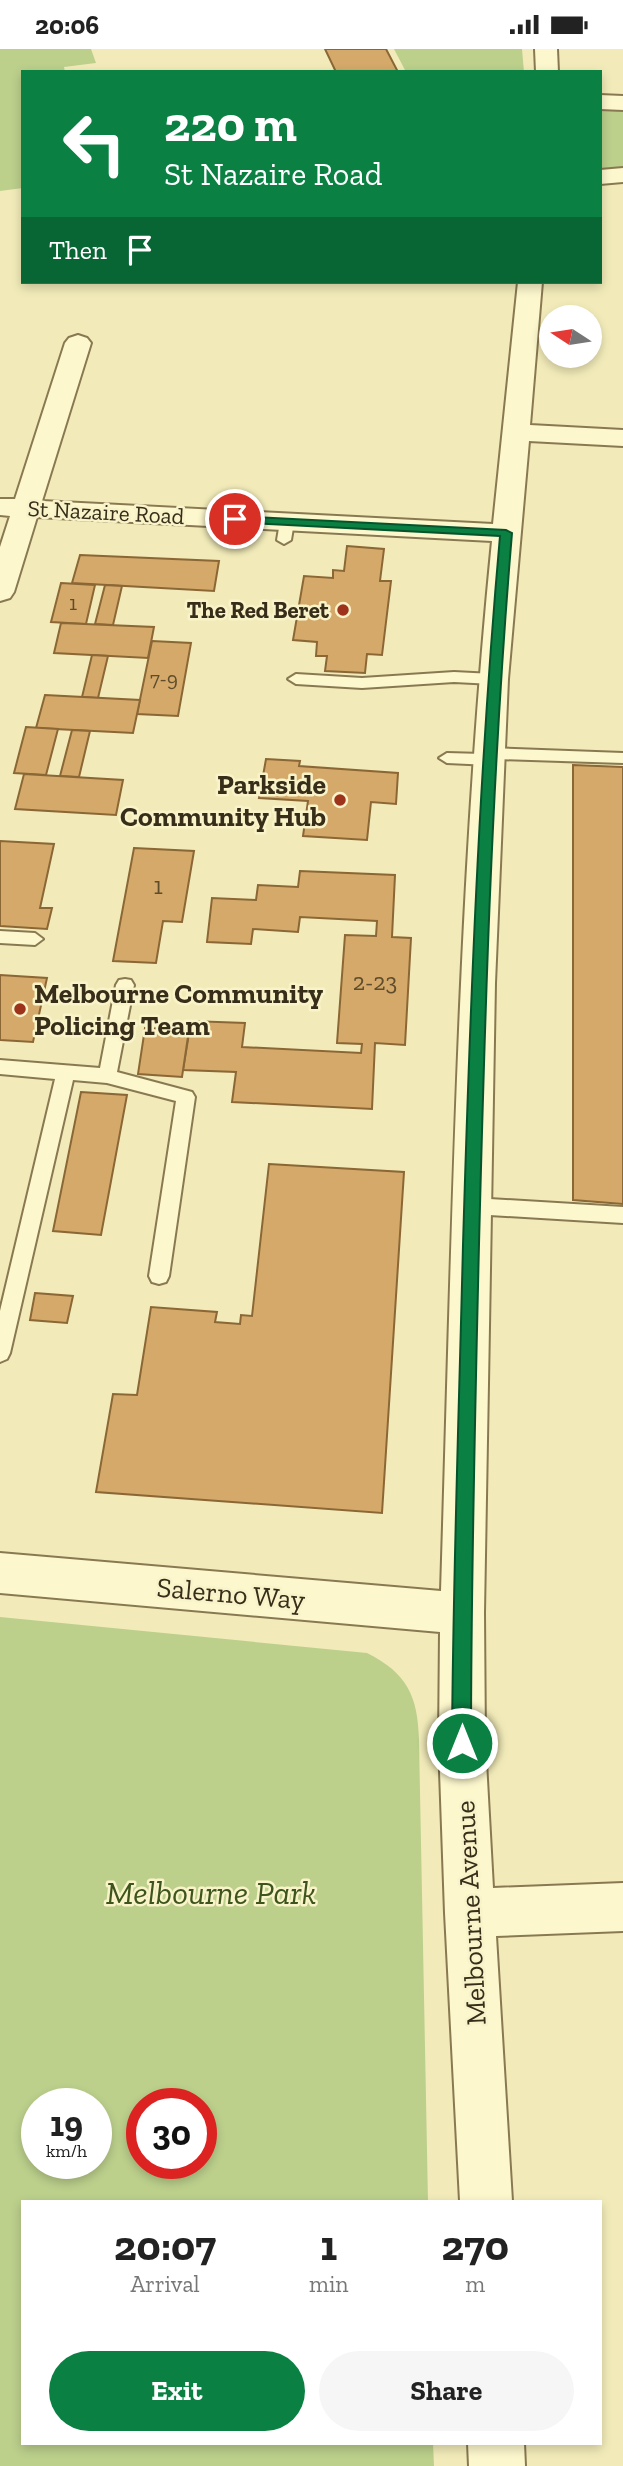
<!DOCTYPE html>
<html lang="en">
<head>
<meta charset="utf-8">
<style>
  body { margin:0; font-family:"Zilla Slab",serif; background:#f6f6f6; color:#222; height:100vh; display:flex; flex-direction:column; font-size:26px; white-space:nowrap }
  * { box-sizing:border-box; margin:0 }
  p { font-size:23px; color:#767676 }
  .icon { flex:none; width:38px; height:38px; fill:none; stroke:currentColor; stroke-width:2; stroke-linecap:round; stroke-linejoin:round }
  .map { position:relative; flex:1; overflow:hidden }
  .side { position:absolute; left:21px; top:2151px; width:581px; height:245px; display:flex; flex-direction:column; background:#fff; border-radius:0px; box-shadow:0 4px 10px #0003 }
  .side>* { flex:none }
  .banner { position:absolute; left:21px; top:21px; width:581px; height:214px; border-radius:0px; box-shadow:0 4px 10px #0003; background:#0b8043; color:#fff; overflow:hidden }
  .needle { width:46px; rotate:282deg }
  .buttons { position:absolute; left:539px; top:256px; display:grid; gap:14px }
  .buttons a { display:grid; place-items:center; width:63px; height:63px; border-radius:50%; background:#fff; box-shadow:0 4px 10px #0003; font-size:35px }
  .speed { position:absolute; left:21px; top:2039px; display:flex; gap:14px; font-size:35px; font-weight:700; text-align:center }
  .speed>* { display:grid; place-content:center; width:91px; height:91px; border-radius:50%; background:#fff; box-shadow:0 4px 10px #0003; line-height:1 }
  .speed small { font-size:18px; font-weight:400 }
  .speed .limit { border:10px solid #d22; background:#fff; color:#111 }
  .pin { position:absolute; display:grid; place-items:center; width:60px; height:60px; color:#fff; margin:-30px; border:4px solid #fff; border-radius:50%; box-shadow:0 2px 7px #0007 }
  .me { position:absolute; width:77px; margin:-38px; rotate:0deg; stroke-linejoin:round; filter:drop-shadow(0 0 5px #0008) }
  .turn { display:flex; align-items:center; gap:24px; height:147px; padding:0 28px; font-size:32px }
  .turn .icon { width:91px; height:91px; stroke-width:2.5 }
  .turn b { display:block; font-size:49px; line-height:60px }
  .then { display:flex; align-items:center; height:66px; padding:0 28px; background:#0003; gap:14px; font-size:26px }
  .eta { display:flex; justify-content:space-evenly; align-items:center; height:119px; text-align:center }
  .eta b { font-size:42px; font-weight:700; line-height:49px }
  .cta { display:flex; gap:14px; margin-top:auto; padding:14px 28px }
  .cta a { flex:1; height:80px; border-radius:42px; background:#0b8043; color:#fff; font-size:28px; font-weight:700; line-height:80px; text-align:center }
  .cta a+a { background:#f6f6f6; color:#222 }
  .status { display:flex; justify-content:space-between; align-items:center; height:49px; padding:0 35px; background:#fff; direction:ltr }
  .status svg { height:19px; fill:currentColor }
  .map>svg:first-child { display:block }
  .green { fill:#bcd08c; fill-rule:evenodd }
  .building { fill:#d4a96a; stroke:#8b6736; stroke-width:2 }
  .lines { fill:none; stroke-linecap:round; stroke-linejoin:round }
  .service-casing { stroke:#897952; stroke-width:4 }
  .minor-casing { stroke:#897952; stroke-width:4 }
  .service { fill:#fcf7cc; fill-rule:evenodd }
  .minor { fill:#fcf7cc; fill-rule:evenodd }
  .route { fill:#0b8043; stroke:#07532c; stroke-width:2 }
  .poi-dot { fill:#9e331c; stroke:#f9f3c9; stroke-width:2.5 }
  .labels { text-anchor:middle; stroke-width:5; stroke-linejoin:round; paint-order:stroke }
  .far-number-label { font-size:21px; fill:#5e4c2d }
  .far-street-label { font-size:23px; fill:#372d19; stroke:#f9f3c9 }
  .far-poi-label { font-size:23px; font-weight:bold; fill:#372d19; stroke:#f9f3c9; text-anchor:end }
  .number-label { font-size:24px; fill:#5e4c2d }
  .poi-label { font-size:28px; font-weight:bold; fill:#372d19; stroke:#f9f3c9; text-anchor:end }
  .street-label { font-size:28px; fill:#372d19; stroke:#f9f3c9 }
  .near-park-label { font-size:33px; font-style:italic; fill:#3d551d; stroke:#f9f3c9 }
</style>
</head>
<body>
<div class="status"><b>20:06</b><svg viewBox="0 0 49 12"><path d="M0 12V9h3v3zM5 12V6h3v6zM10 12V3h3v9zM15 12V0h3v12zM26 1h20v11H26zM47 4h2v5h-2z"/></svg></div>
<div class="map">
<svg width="623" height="2417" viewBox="0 0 623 2417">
  <rect width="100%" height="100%" fill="#f2ebb9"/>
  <g class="green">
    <polygon points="0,0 91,0 96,14 64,18 65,23 23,23 23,139 0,142"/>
    <polygon points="394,0 522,0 524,23 406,23"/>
    <polygon points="607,60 623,63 623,119 600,122 600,61"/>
    <path d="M0 1568 367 1604C407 1624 418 1647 419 1691L428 2152H23V2394H433L434 2417H0ZM96 2054V2114H37V2054ZM142 2054H201V2114H142Z"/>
  </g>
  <g class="building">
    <polygon points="325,0 386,0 398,23 336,23"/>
    <polygon points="347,497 384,500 380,532 391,532 382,606 367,605 365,624 325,622 327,607 316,607 317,593 293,591 304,527 333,529 333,521 344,522"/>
    <polygon points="80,506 219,512 214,542 72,534"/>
    <polygon points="61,534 95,536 86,575 51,573"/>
    <polygon points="105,536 122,537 113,576 95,575"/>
    <polygon points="61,574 154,578 148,609 54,604"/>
    <polygon points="152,592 191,594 178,667 137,665"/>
    <polygon points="92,606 108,607 98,649 82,648"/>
    <polygon points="45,646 140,651 133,684 36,679"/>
    <polygon points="26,678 58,680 46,726 14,724"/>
    <polygon points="72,681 90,682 79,728 60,727"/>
    <polygon points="266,710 300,712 299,717 398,724 396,755 371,753 367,791 303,787 308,752 259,749"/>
    <polygon points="573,716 623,718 623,1155 573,1151"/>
    <polygon points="24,725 123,731 116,766 15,760"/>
    <polygon points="0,792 54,795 40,859 52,859 47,880 0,877"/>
    <polygon points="134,799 194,802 182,873 163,872 156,914 113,912"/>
    <polygon points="300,822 395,826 392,888 411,889 405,996 375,994 372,1060 232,1053 236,1023 183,1021 191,972 245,974 242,998 361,1004 362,995 337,994 345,886 376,887 377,872 300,868 298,883 253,880 251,895 207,893 212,849 256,851 258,836 298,838"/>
    <polygon points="0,926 47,929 33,993 0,991"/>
    <polygon points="145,979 189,981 182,1028 138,1025"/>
    <polygon points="81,1043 127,1046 101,1186 53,1182"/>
    <polygon points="269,1115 404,1123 382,1464 96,1443 113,1345 137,1346 151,1258 217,1263 215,1273 240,1275 241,1266 252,1267"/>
    <polygon points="35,1244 73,1247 67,1274 30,1271"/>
  </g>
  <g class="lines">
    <defs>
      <g id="service">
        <polygon points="287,469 294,473 291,491 284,495 277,491 280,473"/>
        <polygon points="454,623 493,625 501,630 493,635 454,633 362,639 296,635 288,630 296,625 362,629"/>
        <polygon points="490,699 623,704 623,714 497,710 496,715 490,716 447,714 439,709 447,704 483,705 484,700"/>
        <polygon points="0,882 35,884 43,890 35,896 0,894"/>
        <polygon points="125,930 131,931 134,936 117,1023 192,1043 195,1048 169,1227 166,1233 159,1235 152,1233 149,1227 176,1052 107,1034 73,1031 10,1304 7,1310 0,1313 0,1262 55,1030 0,1025 0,1011 100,1019 116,936 119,931"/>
        <polygon points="473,1149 623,1158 623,1174 473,1165 466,1162 464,1157 466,1152"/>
      </g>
      <g id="minor">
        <polygon points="535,0 557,0 558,23 536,23"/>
        <polygon points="600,46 623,47 623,61 600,60"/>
        <polygon points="623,119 623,133 600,135 600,121"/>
        <path d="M518 233H542L530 376 623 381V397L529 392 508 630 495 934 484 1564 485 1694 493 1839 623 1834V1882L496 1887 512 2152H460L445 1864 439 1694 440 1583 0 1544V1504L441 1542C452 1192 457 840 492 492L37 468 14 543 10 549 0 552V498L10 467 0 466V450H15L65 294 69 289 78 286 87 289 91 294 42 452 493 475Z"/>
        <polygon points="468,2394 524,2394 525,2417 469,2417"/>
      </g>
    </defs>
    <use href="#service" class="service-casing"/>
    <use href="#minor" class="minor-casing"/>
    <use href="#service" class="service"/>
    <use href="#minor" class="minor"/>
  </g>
  <path class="route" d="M235 467 506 481 512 484C492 721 485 958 479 1195 475 1361 471 1527 471 1694L468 1700 462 1703 455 1700 452 1694C453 1528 459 1362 463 1196 470 960 479 723 500 487L231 473 229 470Z"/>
  <g class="poi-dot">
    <circle cx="343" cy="561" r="7"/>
    <circle cx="340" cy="751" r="7"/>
    <circle cx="20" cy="960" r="7"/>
  </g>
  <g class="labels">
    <g class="far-number-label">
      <text x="73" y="561">1</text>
      <text x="164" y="637">7-9</text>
    </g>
    <g class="far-street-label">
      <text transform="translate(106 463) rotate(3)" y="8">St Nazaire Road</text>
    </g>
    <g class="far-poi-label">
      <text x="329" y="569">The Red Beret</text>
    </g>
    <g class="number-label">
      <text x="158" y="845">1</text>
      <text x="375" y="941">2-23</text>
    </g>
    <g class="poi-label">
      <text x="326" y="745">Parkside<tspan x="326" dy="32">Community Hub</tspan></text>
      <text x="34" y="954" text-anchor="start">Melbourne Community<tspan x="34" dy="32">Policing Team</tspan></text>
    </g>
    <g class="street-label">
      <text transform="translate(231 1544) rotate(5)" y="10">Salerno Way</text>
      <text transform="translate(470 1864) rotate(-93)" y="10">Melbourne Avenue</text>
    </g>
    <g class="near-park-label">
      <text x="211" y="1855">Melbourne Park</text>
    </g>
  </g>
</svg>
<div class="buttons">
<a><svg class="needle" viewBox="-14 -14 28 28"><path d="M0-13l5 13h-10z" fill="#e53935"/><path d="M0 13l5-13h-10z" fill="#767676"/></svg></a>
</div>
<div class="speed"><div>19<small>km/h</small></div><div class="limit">30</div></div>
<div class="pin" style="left:235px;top:470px;background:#d93025"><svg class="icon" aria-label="arrive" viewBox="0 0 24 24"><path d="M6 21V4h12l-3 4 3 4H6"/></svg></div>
<svg class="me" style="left:462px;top:1694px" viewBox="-20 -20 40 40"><circle r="17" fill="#0b8043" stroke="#fff" stroke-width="3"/><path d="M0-11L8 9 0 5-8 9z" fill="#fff"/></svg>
<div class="banner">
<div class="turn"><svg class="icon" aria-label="left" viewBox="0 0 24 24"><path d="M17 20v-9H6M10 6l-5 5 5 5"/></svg><div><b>220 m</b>St Nazaire Road</div></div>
<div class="then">Then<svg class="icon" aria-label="arrive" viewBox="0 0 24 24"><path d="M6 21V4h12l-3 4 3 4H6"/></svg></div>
</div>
<section class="side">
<div class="eta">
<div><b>20:07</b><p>Arrival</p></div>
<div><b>1</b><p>min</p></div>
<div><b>270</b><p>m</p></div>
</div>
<div class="cta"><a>Exit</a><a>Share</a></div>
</section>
</div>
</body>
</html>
